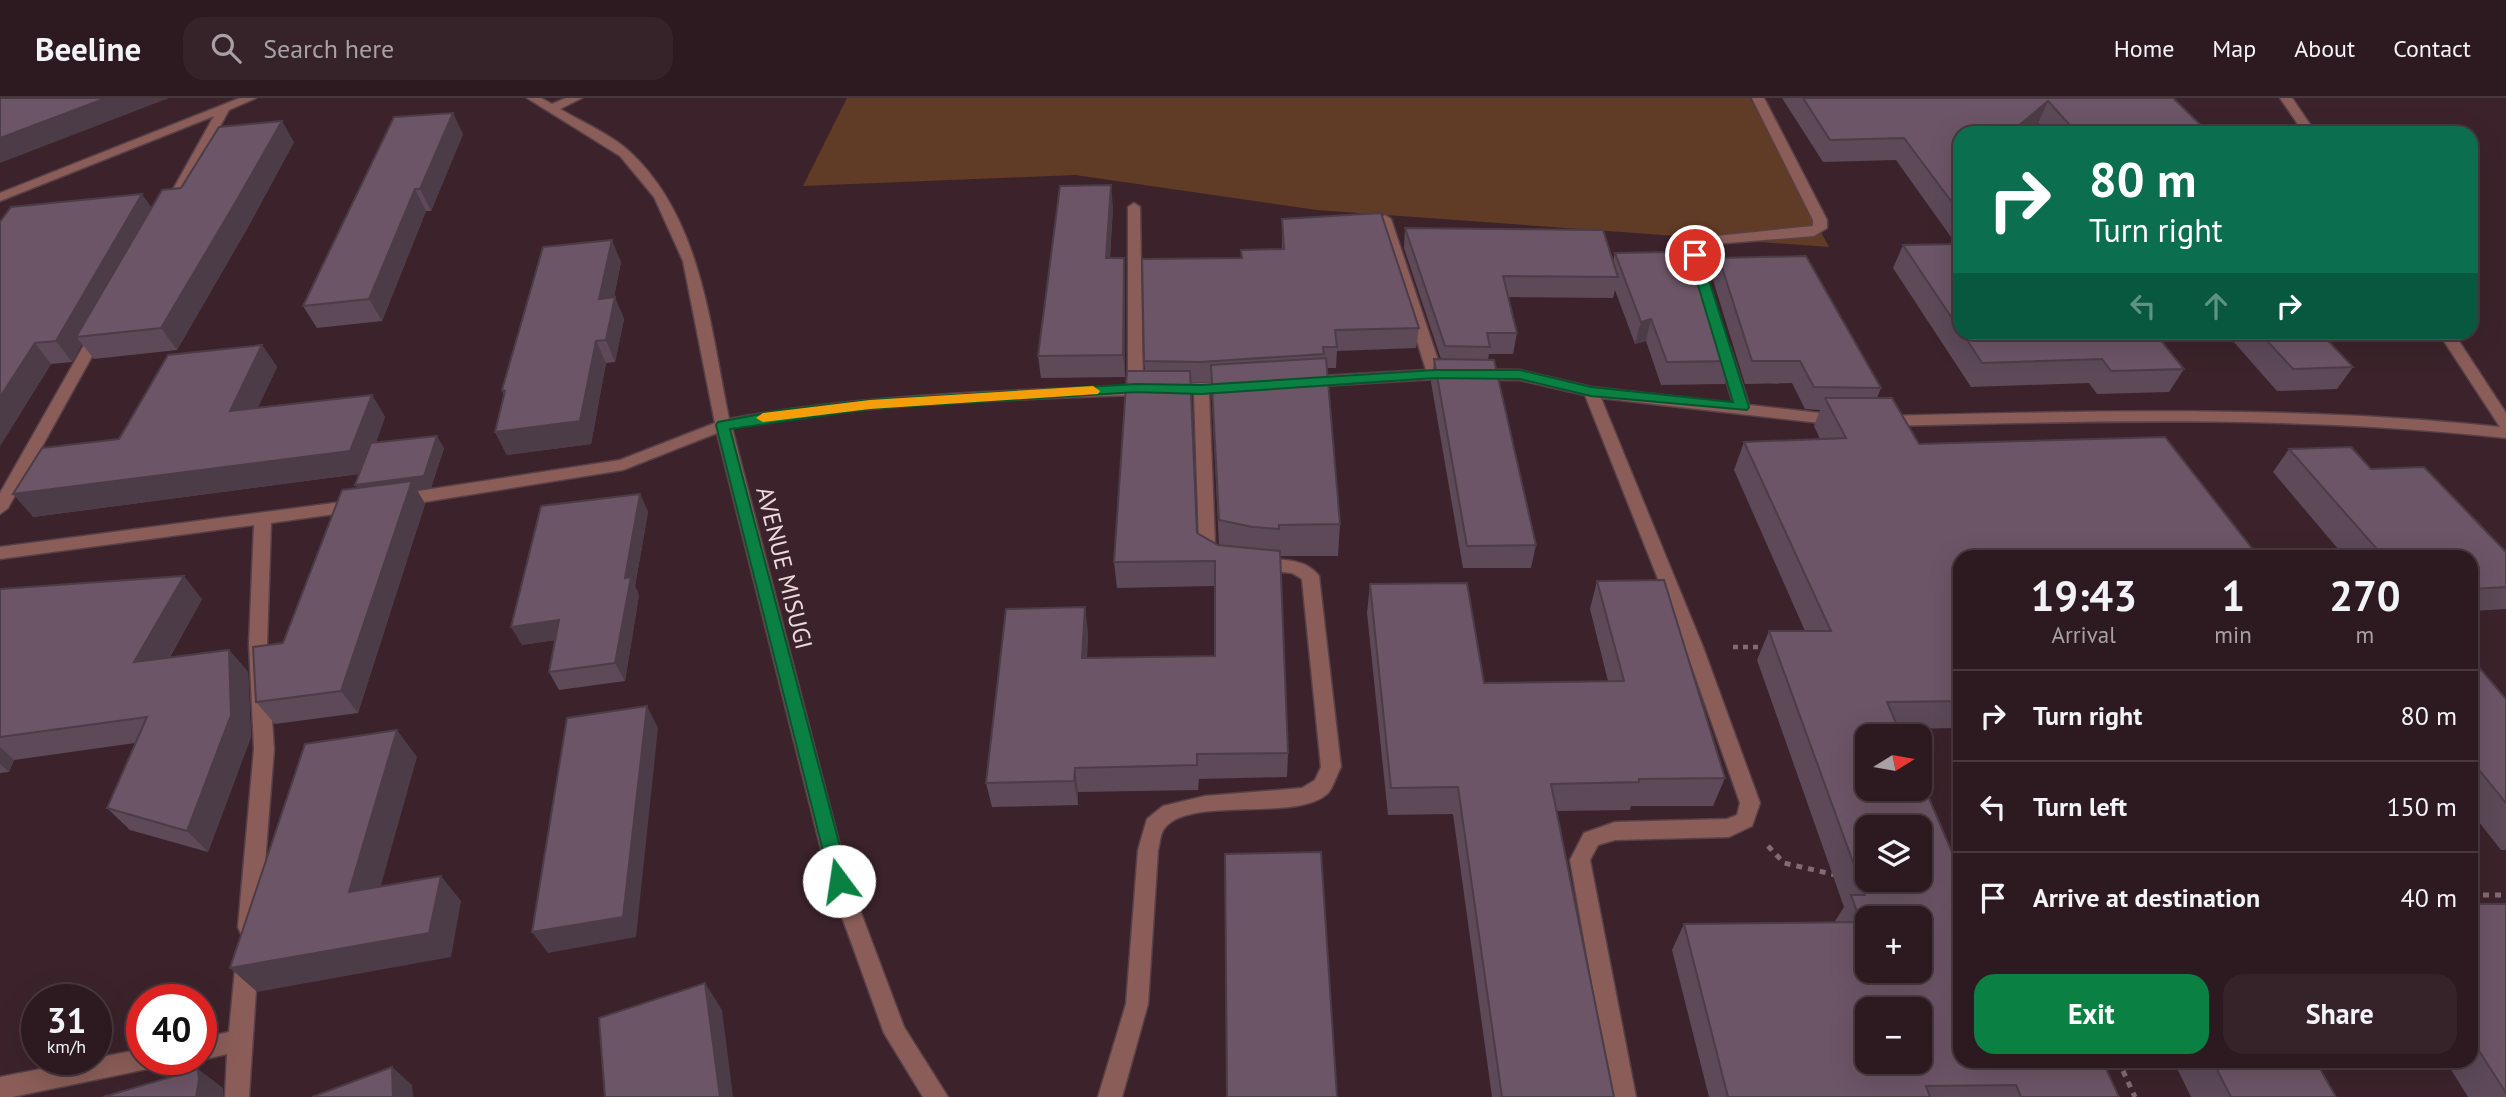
<!DOCTYPE html>
<html lang="en">
<head>
<meta charset="utf-8">
<style>
  body { margin:0; font-family:"PT Sans",sans-serif; background:#352329; color:#f1f3f6; height:100vh; display:flex; flex-direction:column; font-size:26px; white-space:nowrap }
  * { box-sizing:border-box; margin:0 }
  p { font-size:23px; color:#a7a1a5 }
  .icon { flex:none; width:38px; height:38px; fill:none; stroke:currentColor; stroke-width:2; stroke-linecap:round; stroke-linejoin:round }
  .map { position:relative; flex:1; overflow:hidden }
  .sheet { position:absolute; left:1953px; top:452px; width:525px; height:518px; display:flex; flex-direction:column; background:#2d1a20; border-radius:21px; box-shadow:0 7px 28px #0002,0 0 0 2px #48383e }
  .sheet>* { flex:none }
  .hud { position:absolute; left:1953px; top:28px; width:525px; height:214px; border-radius:21px; box-shadow:0 7px 28px #0002,0 0 0 2px #48383e; background:#0b6e4f; color:#fff; overflow:hidden }
  .needle { width:46px; rotate:79deg }
  .buttons { position:absolute; left:1855px; top:626px; display:grid; gap:14px }
  .buttons a { display:grid; place-items:center; width:77px; height:77px; border-radius:14px; background:#2d1a20; box-shadow:0 7px 28px #0002,0 0 0 2px #48383e; font-size:35px }
  .speed { position:absolute; left:21px; top:886px; display:flex; gap:14px; font-size:35px; font-weight:700; text-align:center }
  .speed>* { display:grid; place-content:center; width:91px; height:91px; border-radius:50%; background:#2d1a20; box-shadow:0 7px 28px #0002,0 0 0 2px #48383e; line-height:1 }
  .speed small { font-size:18px; font-weight:400 }
  .speed .limit { border:10px solid #d22; background:#fff; color:#111 }
  .pin { position:absolute; display:grid; place-items:center; width:60px; height:60px; color:#fff; margin:-30px; border:4px solid #fff; border-radius:50%; box-shadow:0 2px 7px #0007 }
  .me { position:absolute; width:77px; margin:-38px; rotate:346deg; stroke-linejoin:round; filter:drop-shadow(0 0 5px #0008) }
  .turn { display:flex; align-items:center; gap:24px; height:147px; padding:0 21px; font-size:32px }
  .turn .icon { width:91px; height:91px; stroke-width:2.5 }
  .turn b { display:block; font-size:49px; line-height:60px }
  .lanes { display:flex; align-items:center; height:66px; padding:0 21px; background:#0003; justify-content:center; gap:35px; direction:ltr }
  .lanes .off { opacity:.35 }
  .eta { display:flex; justify-content:space-evenly; align-items:center; height:119px; text-align:center }
  .eta b { font-size:42px; font-weight:800; line-height:49px }
  .primary-button { display:flex; gap:14px; margin-top:auto; padding:14px 21px }
  .primary-button a { flex:1; height:80px; border-radius:21px; background:#0b8043; color:#fff; font-size:28px; font-weight:800; line-height:80px; text-align:center }
  .primary-button a+a { background:#352329; color:#f1f3f6 }
  ul { padding:0; list-style:none }
  li { display:flex; align-items:center; gap:21px; height:91px; padding:0 21px; border-top:2px solid #48383e }
  li div { flex:1 }
  li b { display:block; font-size:26px }
  li em { font-style:normal }
  header { display:flex; align-items:center; gap:42px; box-sizing:border-box; height:98px; padding:0 35px; background:#2d1a20; border-bottom:2px solid #48383e }
  header strong { font-size:33px }
  nav { display:flex; gap:38px; margin-inline-start:auto; font-size:24px }
  .search { width:490px; height:63px; background:#352329; display:flex; align-items:center; gap:18px; box-sizing:border-box; padding:0 24px; border-radius:21px; color:#a7a1a5; font-size:26px }
  .map>svg:first-child { display:block }
  .green { fill:#603b25 }
  .lines { fill:none; stroke-linecap:round; stroke-linejoin:round }
  .minor-casing { stroke:#584048; stroke-width:3 }
  .path-far1 { stroke:#826b72; stroke-width:4.5; stroke-dasharray:5 5; stroke-linecap:butt }
  .path { stroke:#826b72; stroke-width:5; stroke-dasharray:6 6; stroke-linecap:butt }
  .minor { fill:#8a5d58; fill-rule:evenodd }
  .wall { fill:#5d4958; fill-rule:evenodd }
  .shaded-wall { fill:#4c3c47 }
  .building { fill:#6c5566; stroke:#4c3c47; stroke-width:2; fill-rule:evenodd }
  .route { fill:#0b8043; stroke:#07532c; stroke-width:2 }
  .slow { fill:#f59e0b }
  .labels { text-anchor:middle; stroke-width:7; stroke-linejoin:round; paint-order:stroke }
  .street-label { font-size:24px; fill:#eddbe0; stroke:#3c232b }
</style>
</head>
<body>
<header>
<strong>Beeline</strong>
<div class="search"><svg class="icon" aria-label="search" viewBox="0 0 24 24"><circle cx="10" cy="10" r="6"/><path d="M15 15l6 6"/></svg>Search here</div>
<nav><a>Home</a><a>Map</a><a>About</a><a>Contact</a></nav>
</header>
<div class="map">
<svg width="2506" height="999" viewBox="0 0 2506 999">
  <rect width="100%" height="100%" fill="#3c232b"/>
  <polygon class="green" points="847,0 1750,0 1829,149 1317,112 1075,77 803,88"/>
  <g class="lines">
    <defs>
      <g id="minor">
        <polygon points="240,0 256,0 229,12 173,114 168,115 162,111 214,18 0,103 0,95"/>
        <path d="M527 0H541L552 6 566 0H582L560 11C582 24 610 36 629 53 702 120 710 229 729 321 861 297 995 293 1128 288V109L1134 105 1140 109 1143 287 1234 284 1241 289 1234 294 1209 295 1215 445 1217 455 1222 460 1213 466 1203 462 1199 445 1194 295C1040 301 883 302 732 330L849 783 904 929 948 999H923L884 935 829 783 717 335 623 372 399 408 391 402 399 396 620 362 715 325 683 163 654 99 620 58Z"/>
        <polygon points="1752,0 1764,0 1827,122 1827,130 1814,138 1714,146 1704,151 1702,157 1710,182 1703,186 1698,185 1688,157 1693,146 1706,139 1813,128 1813,122"/>
        <polygon points="2280,0 2292,0 2316,35 2304,35"/>
        <polygon points="1385,117 1391,121 1441,271 1520,272 1591,289 1733,305 1716,249 1723,245 1730,249 1749,307 1838,317 1846,322 1838,327 1601,300 1703,549 1760,705 1752,728 1729,739 1615,742 1598,747 1590,762 1636,999 1612,999 1570,762 1584,735 1615,724 1727,721 1737,717 1740,705 1685,549 1585,297 1520,282 1435,281 1303,289 1296,284 1303,279 1426,272 1379,121"/>
        <polygon points="99,229 106,233 8,410 0,416 0,395 92,233"/>
        <path d="M2438 234H2453L2506 315V340C2299 317 2092 323 1884 328L1876 323 1884 318C2090 313 2295 307 2500 329Z"/>
        <polygon points="357,402 365,408 363,412 271,425 267,546 274,651 260,829 257,836 249,839 241,836 238,829 254,651 249,546 254,427 0,461 0,449"/>
        <path d="M1257 461C1278 462 1305 459 1319 478L1341 669C1337 676 1334 687 1329 694 1300 726 1188 696 1164 731 1160 736 1160 746 1158 752L1148 906 1122 999H1098L1126 906 1138 752 1147 721 1163 708 1205 698 1302 690 1315 682 1321 669 1302 481 1292 475 1251 471 1248 467Z"/>
        <polygon points="247,851 255,854 258,861 249,999 225,999 227,956 201,962 198,961 201,961 201,940 229,934 236,861 239,854"/>
        <polygon points="142,951 142,961 160,961 157,969 12,999 0,999 0,979"/>
      </g>
    </defs>
    <use href="#minor" class="minor-casing"/>
    <polyline class="path-far1" points="1733,549 1766,549"/>
    <g class="path">
      <polyline points="1768,748 1784,765 1836,777"/>
      <polyline points="2471,797 2506,797"/>
      <polyline points="2118,962 2135,999"/>
    </g>
    <use href="#minor" class="minor"/>
  </g>
  <g class="wall">
    <polygon points="1782,0 2173,0 2209,35 2047,35 2038,25 1960,35 1960,234 2154,234 2184,271 2169,294 2097,296 2089,285 1971,289 1893,170 1903,147 1956,146 1896,62 1823,64"/>
    <polygon points="463,36 431,113 426,113 382,223 317,230 303,208"/>
    <polygon points="294,44 248,129 177,252 94,261 82,246 72,264 51,266 0,348 0,124 151,109 181,90"/>
    <polygon points="1113,109 1110,160 1124,160 1125,182 1125,279 1041,280 1038,258"/>
    <path d="M1282 121 1419 230 1416 250 1337 253 1336 270H1327L1340 426 1338 458H1280L1288 655 1287 679 1199 681 1198 692 1078 694V707L992 709 986 685 1088 534 1087 560 1215 558V488L1117 490 1114 464 1145 273 1144 263 1241 160V152L1282 151ZM1191 284H1211L1219 447 1197 435Z"/>
    <polygon points="1405,130 1613,163 1615,155 1672,161 1732,263 1725,286 1661,287 1646,243 1635,246 1615,192 1613,200 1508,199 1517,235 1513,256 1489,256 1488,262 1536,447 1531,470 1463,470 1431,284 1434,261 1441,261 1404,150"/>
    <polygon points="1719,160 1881,290 1877,300 1960,458 1960,630 1899,631 1960,962 2119,999 1709,999 1672,852 1684,826 1836,824 1835,823 1844,809 1757,562 1769,533 1805,533 1734,372 1744,344 1820,341 1814,328 1820,312 1805,311 1792,285 1745,286 1713,182"/>
    <polygon points="621,164 614,199 624,221 615,264 606,265 591,346 507,357 495,334 504,297 502,292"/>
    <polygon points="2225,234 2320,234 2353,269 2337,291 2277,293"/>
    <polygon points="262,247 277,269 258,309 372,297 385,319 376,344 444,350 431,390 417,392 425,406 358,615 275,626 256,604 283,545 358,390 355,387 359,376 33,419 119,341"/>
    <polygon points="2289,351 2371,371 2506,454 2506,511 2471,513 2471,458 2344,458 2273,374"/>
    <polygon points="640,396 648,414 635,488 639,497 625,583 559,592 549,574 555,542 522,547"/>
    <polygon points="1597,483 1725,680 1713,708 1631,708 1630,712 1557,713 1614,999 1492,999 1453,716 1388,717 1367,515 1370,486 1484,585 1608,583 1590,511"/>
    <polygon points="0,491 202,501 170,559 229,552 248,574 251,639 208,754 130,732 107,710 135,645 14,662 9,674 0,675"/>
    <polygon points="2471,560 2506,601 2506,752 2501,752 2471,714"/>
    <polygon points="2471,806 2506,806 2506,999 2468,999 2445,962 2471,962"/>
    <polygon points="2173,962 2315,962 2336,999 2191,999"/>
  </g>
  <g class="shaded-wall">
    <polygon points="106,0 169,0 0,65 0,40"/>
    <polygon points="2048,3 2038,25 2027,35 2010,35"/>
    <polygon points="453,15 463,36 431,113 420,91"/>
    <polygon points="282,23 294,44 248,129 177,252 161,230"/>
    <polygon points="1111,87 1113,109 1108,182 1106,160"/>
    <polygon points="415,91 426,113 382,223 369,201"/>
    <polygon points="142,96 156,116 76,239 82,246 72,264 56,243"/>
    <polygon points="612,142 621,164 609,223 599,201"/>
    <polygon points="1124,160 1125,182 1125,279 1123,257"/>
    <polygon points="615,199 624,221 615,264 606,242"/>
    <polygon points="1651,221 1646,243 1635,246 1641,224"/>
    <polygon points="596,243 606,265 591,346 507,357 495,334"/>
    <polygon points="35,245 51,266 0,348 0,299"/>
    <polygon points="262,247 277,269 246,335 230,313"/>
    <polygon points="372,297 385,319 365,375 33,419 13,396"/>
    <polygon points="437,338 444,350 431,390 417,392 425,406 358,615 341,593 363,399 355,387"/>
    <polygon points="640,396 648,414 635,488 639,497 625,583 615,565 625,480"/>
    <polygon points="184,478 202,501 154,586 134,564"/>
    <polygon points="1085,509 1088,534 1085,585 1082,560"/>
    <polygon points="559,522 569,540 522,547 511,529"/>
    <polygon points="229,552 248,574 251,639 208,754 187,733"/>
    <polygon points="647,608 658,630 636,839 548,855 532,834"/>
    <polygon points="397,632 417,659 372,819 349,794"/>
    <polygon points="0,649 14,662 9,674 0,666"/>
    <polygon points="1075,670 1078,694 1078,707 1074,683"/>
    <polygon points="441,778 461,803 451,859 257,894 230,870"/>
    <polygon points="705,885 722,912 733,999 720,999"/>
    <polygon points="392,969 412,987 413,999 393,999"/>
    <polygon points="198,971 223,990 223,999 196,999"/>
  </g>
  <g class="building">
    <polygon points="0,0 106,0 0,40"/>
    <polygon points="1803,0 2173,0 2209,35 2077,35 2048,3 2010,35 1960,35 1960,115 1904,40 1830,42"/>
    <polygon points="453,15 420,91 415,91 369,201 303,208 394,19"/>
    <polygon points="282,23 234,107 161,230 76,239 162,92 181,90 219,29"/>
    <polygon points="1111,87 1106,160 1124,160 1123,257 1038,258 1060,88"/>
    <polygon points="142,96 56,243 35,245 0,299 0,124 11,109"/>
    <polygon points="1381,115 1419,230 1335,232 1337,249 1323,249 1324,256 1200,264 1144,263 1142,161 1242,160 1241,152 1284,151 1282,121"/>
    <polygon points="1405,130 1603,132 1618,179 1503,178 1517,235 1487,235 1490,249 1445,248"/>
    <polygon points="612,142 599,201 615,199 606,242 596,243 580,323 495,334 505,293 502,292 543,149"/>
    <polygon points="1960,146 1960,232 1903,147"/>
    <polygon points="1669,154 1672,161 1699,161 1732,263 1667,264 1651,221 1641,224 1615,155"/>
    <polygon points="1806,158 1881,290 1814,289 1800,263 1752,263 1719,160"/>
    <polygon points="1962,234 2154,234 2184,271 2111,273 2102,261 1982,265"/>
    <polygon points="2259,234 2320,234 2353,269 2293,271"/>
    <polygon points="262,247 230,313 372,297 350,353 13,396 42,350 119,341 168,257"/>
    <polygon points="1326,260 1340,426 1279,427 1279,431 1253,429 1219,422 1211,267"/>
    <polygon points="1434,261 1494,262 1536,447 1467,448"/>
    <polygon points="1127,273 1190,273 1197,435 1218,447 1280,453 1288,655 1197,656 1197,667 1075,670 1074,683 986,685 1006,511 1085,509 1082,560 1215,558 1215,463 1114,464"/>
    <path d="M1825 300H1892L1919 346 2165 339 2258 458H1960V603L1887 604 1902 639H1867V691H1920V679L1960 773V962H2102L2119 999H2021L2016 987 1926 988 1930 999H1728L1684 826 1861 824 1851 797H1865L1769 533H1831L1744 344 1846 340ZM1867 730H1920V782H1867ZM1867 821H1920V873H1867ZM1867 912H1920V964H1867Z"/>
    <polygon points="437,338 424,378 355,387 371,345"/>
    <polygon points="2351,349 2371,371 2424,369 2506,454 2506,489 2471,491 2471,458 2383,458 2289,351"/>
    <polygon points="412,383 341,593 256,604 253,549 283,545 342,392"/>
    <polygon points="640,396 625,480 631,479 615,565 549,574 559,522 511,529 541,408"/>
    <polygon points="184,478 134,564 229,552 231,617 187,733 107,710 147,619 0,639 0,491"/>
    <polygon points="1664,482 1725,680 1639,681 1639,684 1551,686 1614,999 1502,999 1458,689 1391,690 1370,486 1467,485 1484,585 1624,583 1597,483"/>
    <polygon points="2471,560 2506,601 2506,705 2471,662"/>
    <polygon points="647,608 623,819 532,834 567,620"/>
    <polygon points="397,632 349,794 441,778 429,835 230,870 305,646"/>
    <polygon points="1321,754 1337,999 1227,999 1225,756"/>
    <polygon points="2471,806 2506,806 2506,995 2471,940"/>
    <polygon points="705,885 720,999 605,999 599,920"/>
    <polygon points="2212,962 2315,962 2336,999 2231,999"/>
    <polygon points="392,969 393,999 312,999"/>
    <polygon points="198,971 199,982 196,999 103,999"/>
  </g>
  <polygon class="route" points="1695,153 1701,157 1749,309 1747,312 1591,298 1520,281 1435,280 1201,296 1136,294 870,311 730,331 849,783 846,789 832,789 716,327 718,324 782,312 870,302 1136,286 1201,287 1435,272 1520,272 1591,289 1733,304 1689,157"/>
  <polygon class="slow" points="1093,288 1100,293 1098,296 870,311 763,324 756,320 763,315 870,302"/>
  <g class="labels">
    <g class="street-label">
      <text transform="translate(784 470) rotate(76)" y="8">AVENUE MISUGI</text>
    </g>
  </g>
</svg>
<div class="buttons">
<a><svg class="needle" viewBox="-14 -14 28 28"><path d="M0-13l5 13h-10z" fill="#e53935"/><path d="M0 13l5-13h-10z" fill="#a7a1a5"/></svg></a>
<a><svg class="icon" aria-label="layers" viewBox="0 0 24 24"><path d="M12 4l9 5-9 5-9-5zM3 14l9 5 9-5"/></svg></a>
<a>+</a>
<a>−</a>
</div>
<div class="speed"><div>31<small>km/h</small></div><div class="limit">40</div></div>
<div class="pin" style="left:1695px;top:157px;background:#d93025"><svg class="icon" aria-label="arrive" viewBox="0 0 24 24"><path d="M6 21V4h12l-3 4 3 4H6"/></svg></div>
<svg class="me" style="left:839px;top:783px" viewBox="-20 -20 40 40"><circle r="19" fill="#fff"/><path d="M0-13L10 11 0 6-10 11z" fill="#0b8043"/></svg>
<div class="hud">
<div class="turn"><svg class="icon" aria-label="right" viewBox="0 0 24 24"><path d="M7 20v-9h11M14 6l5 5-5 5"/></svg><div><b>80 m</b>Turn right</div></div>
<div class="lanes"><svg class="icon off" aria-label="left" viewBox="0 0 24 24"><path d="M17 20v-9H6M10 6l-5 5 5 5"/></svg><svg class="icon off" aria-label="ahead" viewBox="0 0 24 24"><path d="M12 20V5M6 11l6-6 6 6"/></svg><svg class="icon" aria-label="right" viewBox="0 0 24 24"><path d="M7 20v-9h11M14 6l5 5-5 5"/></svg></div>
</div>
<section class="sheet">
<div class="eta">
<div><b>19:43</b><p>Arrival</p></div>
<div><b>1</b><p>min</p></div>
<div><b>270</b><p>m</p></div>
</div>
<ul>
<li><svg class="icon" aria-label="right" viewBox="0 0 24 24"><path d="M7 20v-9h11M14 6l5 5-5 5"/></svg><div><b>Turn right</b></div><em>80 m</em></li>
<li><svg class="icon" aria-label="left" viewBox="0 0 24 24"><path d="M17 20v-9H6M10 6l-5 5 5 5"/></svg><div><b>Turn left</b></div><em>150 m</em></li>
<li><svg class="icon" aria-label="arrive" viewBox="0 0 24 24"><path d="M6 21V4h12l-3 4 3 4H6"/></svg><div><b>Arrive at destination</b></div><em>40 m</em></li>
</ul>
<div class="primary-button"><a>Exit</a><a>Share</a></div>
</section>
</div>
</body>
</html>
